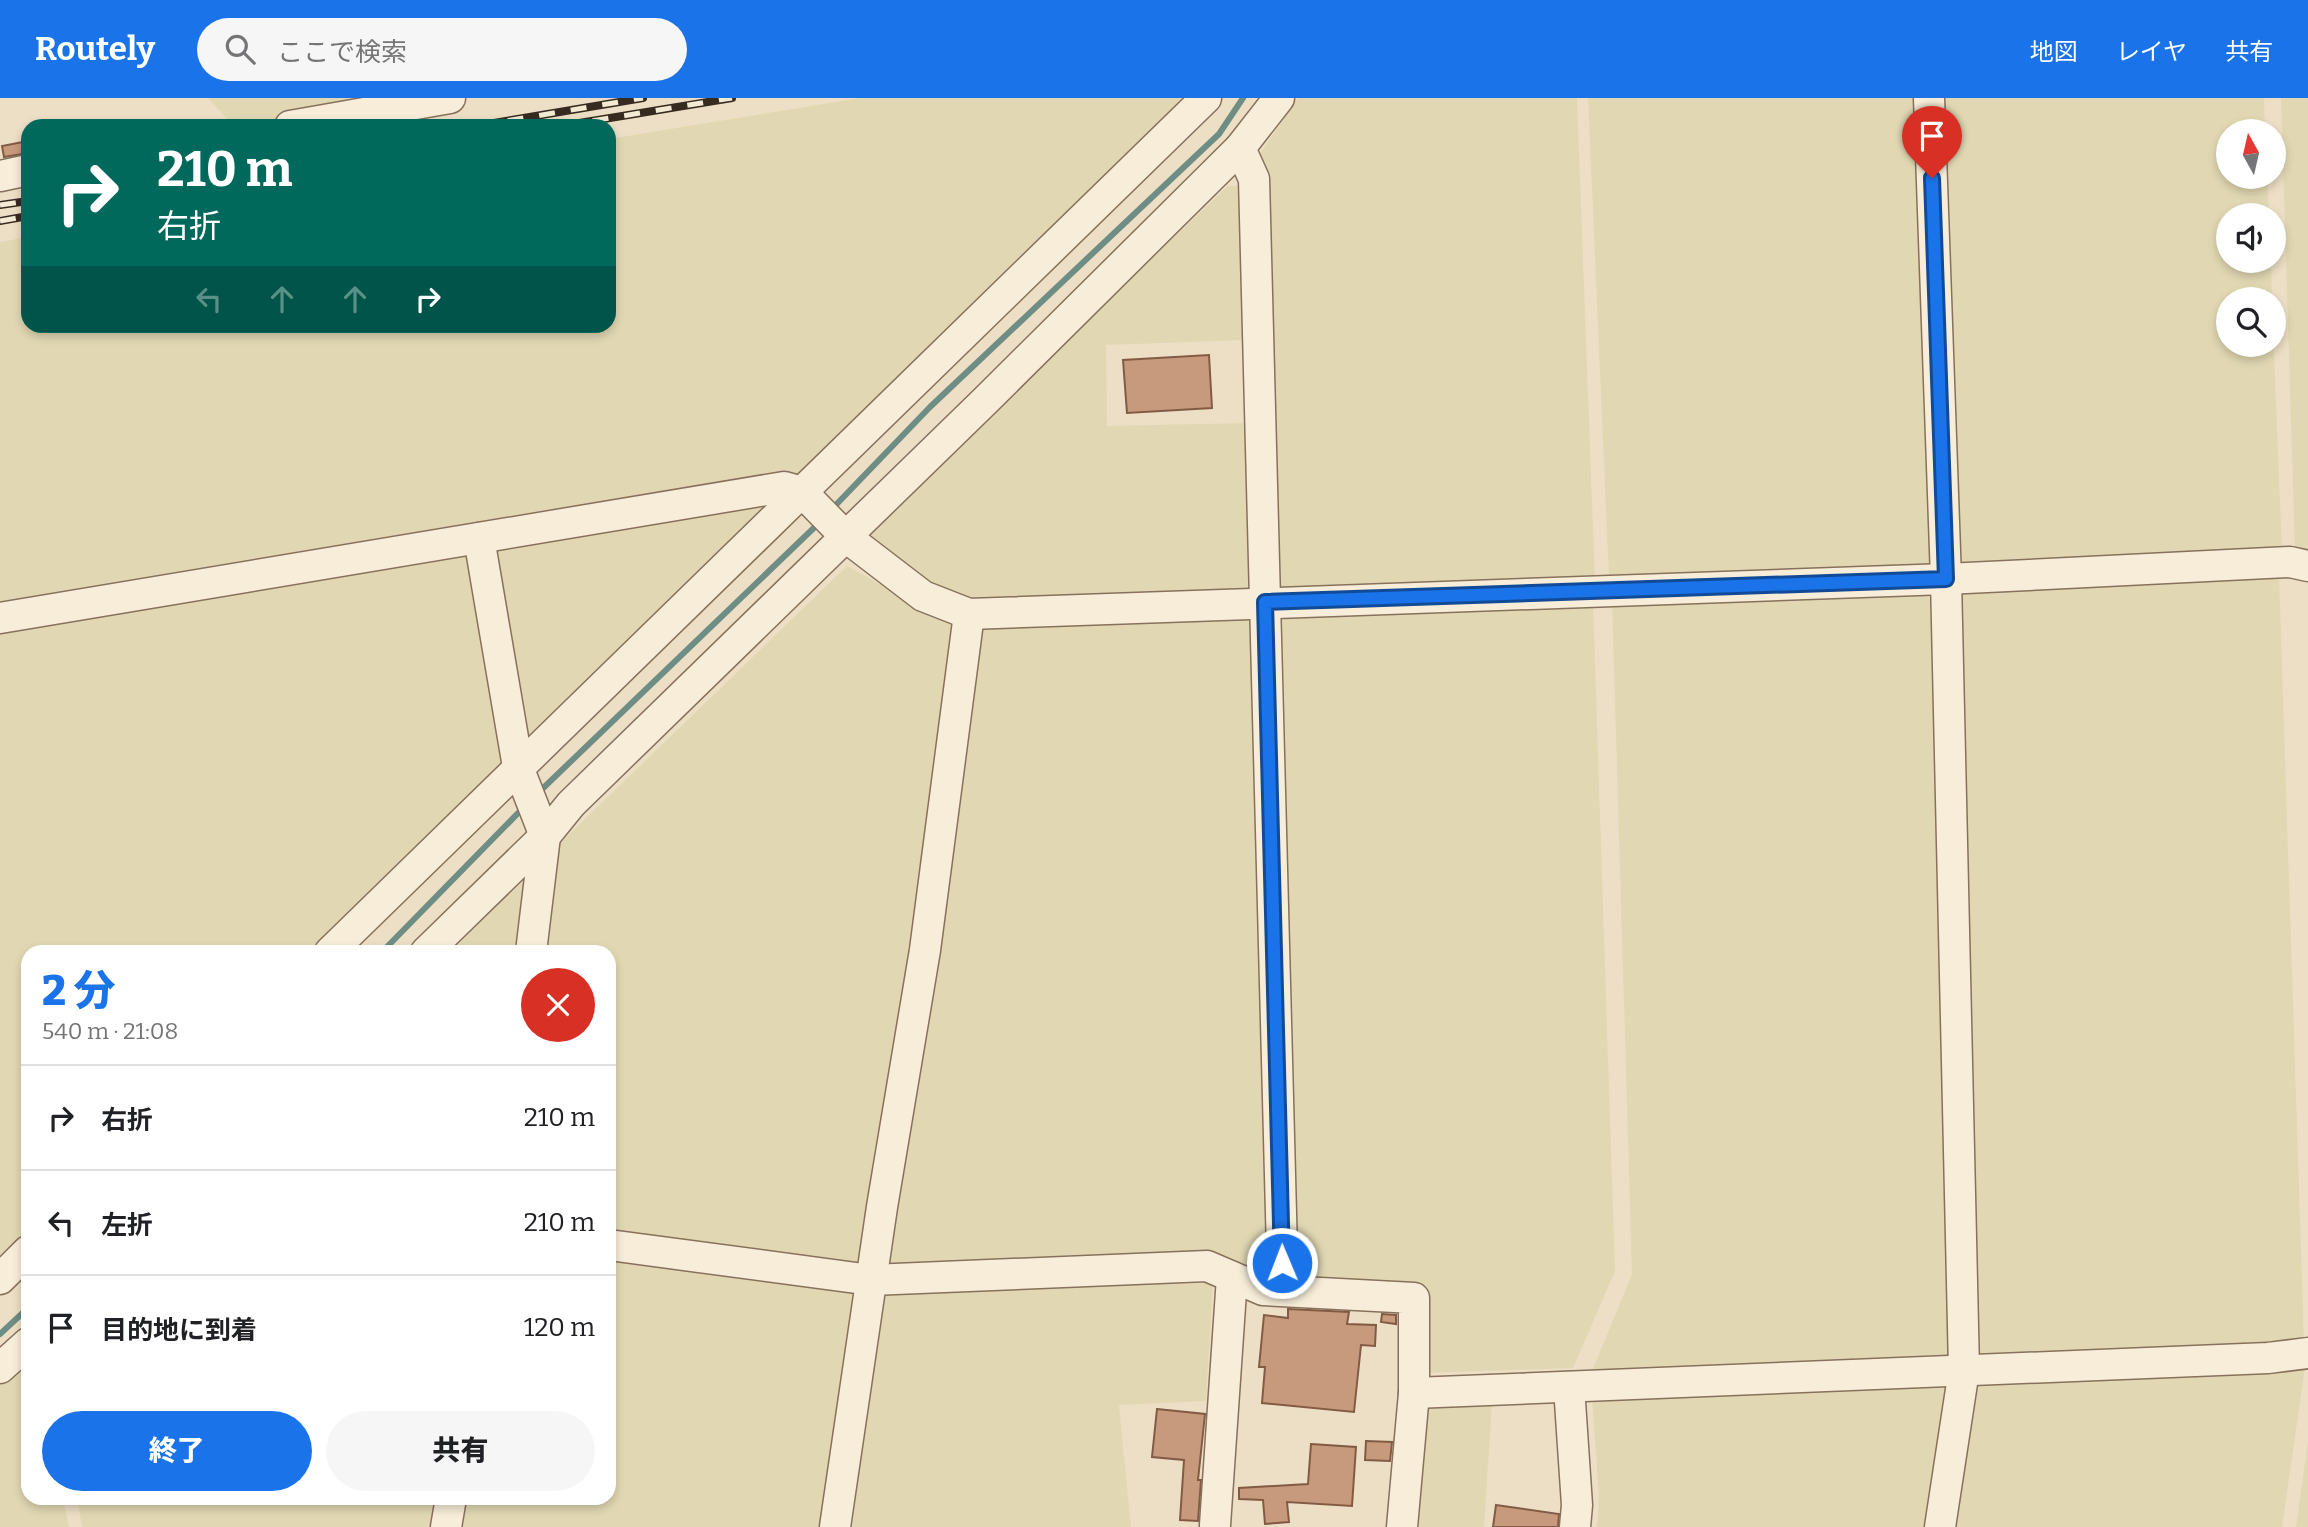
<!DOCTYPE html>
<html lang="ja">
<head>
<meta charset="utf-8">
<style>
  body { margin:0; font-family:Bitter,"Noto Sans JP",serif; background:#f6f6f6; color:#202124; height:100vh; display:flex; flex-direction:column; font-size:26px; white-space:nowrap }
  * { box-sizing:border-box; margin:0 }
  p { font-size:23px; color:#757577 }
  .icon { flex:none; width:38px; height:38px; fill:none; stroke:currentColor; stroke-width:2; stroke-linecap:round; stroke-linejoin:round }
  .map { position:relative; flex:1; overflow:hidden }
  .side { position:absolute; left:21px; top:847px; width:595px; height:560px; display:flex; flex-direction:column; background:#fff; border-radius:21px; box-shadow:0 4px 10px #0003 }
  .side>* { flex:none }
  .top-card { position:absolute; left:21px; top:21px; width:595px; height:214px; border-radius:21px; box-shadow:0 4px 10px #0003; background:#00695c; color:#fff; overflow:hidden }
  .needle { width:46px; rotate:352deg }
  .buttons { position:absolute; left:2216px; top:21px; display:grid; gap:14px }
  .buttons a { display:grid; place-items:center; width:70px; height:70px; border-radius:50%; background:#fff; box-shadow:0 4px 10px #0003; font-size:35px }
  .pin { position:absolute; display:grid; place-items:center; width:60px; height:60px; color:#fff; margin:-72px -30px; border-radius:50% 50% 50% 0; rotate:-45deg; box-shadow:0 0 7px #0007 }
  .pin .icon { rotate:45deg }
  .me { position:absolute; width:77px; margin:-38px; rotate:359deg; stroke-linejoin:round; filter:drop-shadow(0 0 5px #0008) }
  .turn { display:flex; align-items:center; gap:24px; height:147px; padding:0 21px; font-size:32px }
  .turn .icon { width:91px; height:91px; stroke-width:2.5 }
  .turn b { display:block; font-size:49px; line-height:60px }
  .lanes { display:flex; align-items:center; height:66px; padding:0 21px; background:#0003; justify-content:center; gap:35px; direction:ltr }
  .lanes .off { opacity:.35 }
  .round { display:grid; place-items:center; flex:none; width:74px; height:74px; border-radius:37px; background:#f6f6f6 }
  .head { display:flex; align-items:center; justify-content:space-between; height:119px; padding:0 21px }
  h1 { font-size:42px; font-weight:800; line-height:52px; color:#1a73e8 }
  .action { display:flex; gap:14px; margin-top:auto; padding:14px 21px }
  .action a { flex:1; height:80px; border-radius:42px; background:#1a73e8; color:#fff; font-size:28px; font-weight:800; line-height:80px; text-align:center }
  .action a+a { background:#f6f6f6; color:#202124 }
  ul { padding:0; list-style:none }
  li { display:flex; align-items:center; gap:21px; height:105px; padding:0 21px; border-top:2px solid #e0e0e0 }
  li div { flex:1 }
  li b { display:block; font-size:26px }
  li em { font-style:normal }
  header { display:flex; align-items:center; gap:42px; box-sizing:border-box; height:98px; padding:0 35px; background:#1a73e8; color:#fff }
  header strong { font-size:33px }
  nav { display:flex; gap:38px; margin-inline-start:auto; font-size:24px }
  .search { width:490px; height:63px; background:#f6f6f6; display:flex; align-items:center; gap:18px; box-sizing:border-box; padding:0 24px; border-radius:38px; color:#757577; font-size:26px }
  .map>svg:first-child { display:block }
  .farmland { fill:#e1d8b3 }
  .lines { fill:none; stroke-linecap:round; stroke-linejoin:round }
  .stream { stroke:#6e8d84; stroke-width:6 }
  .building { fill:#c79a7d; stroke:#835b44; stroke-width:2 }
  .minor-casing { stroke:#86715c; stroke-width:33 }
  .minor { stroke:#f7edd8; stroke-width:30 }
  .rail-casing { stroke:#372a1f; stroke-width:8 }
  .rail { stroke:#f3ead4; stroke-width:5; stroke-dasharray:16; stroke-linecap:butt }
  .route-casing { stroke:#114b97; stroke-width:18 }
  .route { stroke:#1a73e8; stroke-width:12 }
</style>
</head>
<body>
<header>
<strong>Routely</strong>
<div class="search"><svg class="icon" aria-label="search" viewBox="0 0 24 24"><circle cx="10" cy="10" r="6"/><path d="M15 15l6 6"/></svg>ここで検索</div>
<nav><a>地図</a><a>レイヤ</a><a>共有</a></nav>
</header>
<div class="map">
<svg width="2308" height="1429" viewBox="0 0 2308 1429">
  <rect width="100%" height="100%" fill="#ecdfc5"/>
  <g class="farmland">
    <polygon points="208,0 402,0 234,28"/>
    <polygon points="860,0 1186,0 801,377 0,508 0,144 28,139 28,228 609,228 609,41"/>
    <polygon points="1298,0 1577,0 1595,483 1276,493 1259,57"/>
    <polygon points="1588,0 1918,0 1932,470 1609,480"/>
    <polygon points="1941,0 2264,0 2265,33 2228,33 2228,79 2267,79 2269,117 2228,117 2228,163 2271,163 2272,201 2228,201 2228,247 2273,247 2273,232 2282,453 1958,469"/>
    <polygon points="2281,0 2308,0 2308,456 2295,453"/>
    <polygon points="1228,88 1238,88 1243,242 1106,247 1107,328 1248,325 1254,498 974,506 928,485 857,439"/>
    <polygon points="776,402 525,654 490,451"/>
    <polygon points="465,453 505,673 318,854 28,854 28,1137 0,1164 0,528"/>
    <polygon points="847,468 954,527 864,1174 609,1140 609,854 542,854 557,748"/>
    <polygon points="2279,475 2304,1244 1986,1263 1979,1257 1956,499 1960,488"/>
    <polygon points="1923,492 1930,502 1948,1071 1950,1257 1942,1263 1590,1278 1632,1176 1612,503"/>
    <polygon points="1593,505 1615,1173 1573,1270 1426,1275 1425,1188 1295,1179 1273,517"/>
    <polygon points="1252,515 1274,1179 890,1168 979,523"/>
    <polygon points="534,771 523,854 451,854"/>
    <polygon points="609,1160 859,1193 826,1429 460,1429 464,1400 609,1400"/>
    <polygon points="1213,1185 1206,1303 1119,1307 1131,1429 852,1429 883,1192"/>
    <polygon points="28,1258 28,1400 63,1400 69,1429 0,1429 0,1284"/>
    <polygon points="2305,1269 2282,1429 1955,1429 1974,1292 1980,1284"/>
    <polygon points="1948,1288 1929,1429 1597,1429 1599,1398 1592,1299"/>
    <polygon points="1492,1306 1484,1429 1413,1429 1420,1309"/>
    <polygon points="2308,1343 2308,1429 2296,1429"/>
    <polygon points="77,1400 445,1400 441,1429 82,1429"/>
  </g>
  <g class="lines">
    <g class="stream">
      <polyline points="830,413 930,309 1219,36 1243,0"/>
      <polyline points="538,695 820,424"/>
      <polyline points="382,854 525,708"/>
      <polyline points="0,1236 28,1210"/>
    </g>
  </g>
  <g class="building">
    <polygon points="28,43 28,55 4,59 2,48"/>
    <polygon points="1209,257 1212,310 1127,315 1123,262"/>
    <polygon points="1288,1211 1349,1214 1347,1226 1376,1227 1375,1248 1361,1247 1354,1314 1262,1305 1265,1269 1259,1269 1264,1217 1288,1220"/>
    <polygon points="1382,1216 1396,1217 1396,1226 1381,1224"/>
    <polygon points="1157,1311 1205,1316 1198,1382 1201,1382 1198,1423 1180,1422 1184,1362 1152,1359"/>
    <polygon points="1366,1343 1392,1344 1390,1363 1365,1362"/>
    <polygon points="1311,1346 1356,1349 1352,1408 1287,1404 1289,1424 1265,1426 1263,1402 1239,1401 1239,1390 1308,1386"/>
    <polygon points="1496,1407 1559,1416 1558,1429 1493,1429"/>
  </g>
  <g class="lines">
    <defs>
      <g id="minor">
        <polyline points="1279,0 1240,50 1254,81 1283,1192"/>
        <polyline points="1929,0 1946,481 1964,1272 1940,1429"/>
        <polyline points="290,28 450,0"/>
        <polyline points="0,78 28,72"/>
        <polyline points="479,440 518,669 545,738 531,854"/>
        <polyline points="0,520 784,389 802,394 846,439 923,498 969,516 1946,481 2290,464 2308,468"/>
        <polyline points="330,854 1206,0"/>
        <polyline points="426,854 545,738 571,706 986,302 1240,50"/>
        <polyline points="609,1147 871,1182 1207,1168 1263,1192 1414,1200 1414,1295 1402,1429"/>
        <polyline points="0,1181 28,1153"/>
        <polyline points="0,1270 28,1245"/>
        <polyline points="1569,1289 1577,1407 1575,1429"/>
        <polyline points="1414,1295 2268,1260 2308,1255"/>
        <polyline points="1215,1427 1232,1179"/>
        <polyline points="446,1429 451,1400"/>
        <polyline points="835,1429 882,1109 925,852 969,516"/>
      </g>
    </defs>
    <use href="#minor" class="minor-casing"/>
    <use href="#minor" class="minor"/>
    <defs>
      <g id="rail">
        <polyline points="476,28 643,0"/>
        <polyline points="561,28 732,0"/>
        <polyline points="0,107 28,103"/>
        <polyline points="0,123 28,118"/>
      </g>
    </defs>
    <use href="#rail" class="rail-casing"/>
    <use href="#rail" class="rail"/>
  </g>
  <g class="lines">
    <defs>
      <polyline id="route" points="1282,1165 1265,504 1946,481 1932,80"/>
    </defs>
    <use href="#route" class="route-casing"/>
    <use href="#route" class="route"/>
  </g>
</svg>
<div class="buttons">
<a><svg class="needle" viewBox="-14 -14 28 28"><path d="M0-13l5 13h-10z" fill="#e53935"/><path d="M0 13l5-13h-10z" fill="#757577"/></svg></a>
<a><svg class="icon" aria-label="sound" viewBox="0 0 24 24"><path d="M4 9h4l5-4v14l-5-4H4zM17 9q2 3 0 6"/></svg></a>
<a><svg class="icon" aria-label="search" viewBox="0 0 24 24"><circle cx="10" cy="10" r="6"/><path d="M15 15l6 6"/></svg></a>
</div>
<div class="pin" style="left:1932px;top:80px;background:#d93025"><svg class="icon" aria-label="arrive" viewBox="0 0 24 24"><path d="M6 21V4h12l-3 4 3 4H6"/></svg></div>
<svg class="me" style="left:1282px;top:1165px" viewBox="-20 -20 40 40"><circle r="17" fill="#1a73e8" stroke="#fff" stroke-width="3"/><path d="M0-11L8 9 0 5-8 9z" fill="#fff"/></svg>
<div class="top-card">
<div class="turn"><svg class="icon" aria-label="right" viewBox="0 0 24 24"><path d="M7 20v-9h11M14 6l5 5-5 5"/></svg><div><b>210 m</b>右折</div></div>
<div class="lanes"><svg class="icon off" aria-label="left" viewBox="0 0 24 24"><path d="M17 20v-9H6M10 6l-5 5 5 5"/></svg><svg class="icon off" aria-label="ahead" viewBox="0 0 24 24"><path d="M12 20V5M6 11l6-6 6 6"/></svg><svg class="icon off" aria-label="ahead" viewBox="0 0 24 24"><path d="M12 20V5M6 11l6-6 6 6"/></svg><svg class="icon" aria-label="right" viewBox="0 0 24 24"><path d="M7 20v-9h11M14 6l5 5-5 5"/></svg></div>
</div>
<section class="side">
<div class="head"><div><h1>2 分</h1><p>540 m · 21:08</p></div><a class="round" style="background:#d93025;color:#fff"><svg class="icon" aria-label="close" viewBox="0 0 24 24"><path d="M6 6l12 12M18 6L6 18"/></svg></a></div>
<ul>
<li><svg class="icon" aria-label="right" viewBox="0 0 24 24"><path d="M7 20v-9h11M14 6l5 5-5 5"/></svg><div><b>右折</b></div><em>210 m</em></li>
<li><svg class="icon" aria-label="left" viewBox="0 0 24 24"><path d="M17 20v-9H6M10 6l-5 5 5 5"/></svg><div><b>左折</b></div><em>210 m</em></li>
<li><svg class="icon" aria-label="arrive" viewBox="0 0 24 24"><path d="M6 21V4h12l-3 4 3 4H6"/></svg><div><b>目的地に到着</b></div><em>120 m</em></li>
</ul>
<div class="action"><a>終了</a><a>共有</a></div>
</section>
</div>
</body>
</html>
